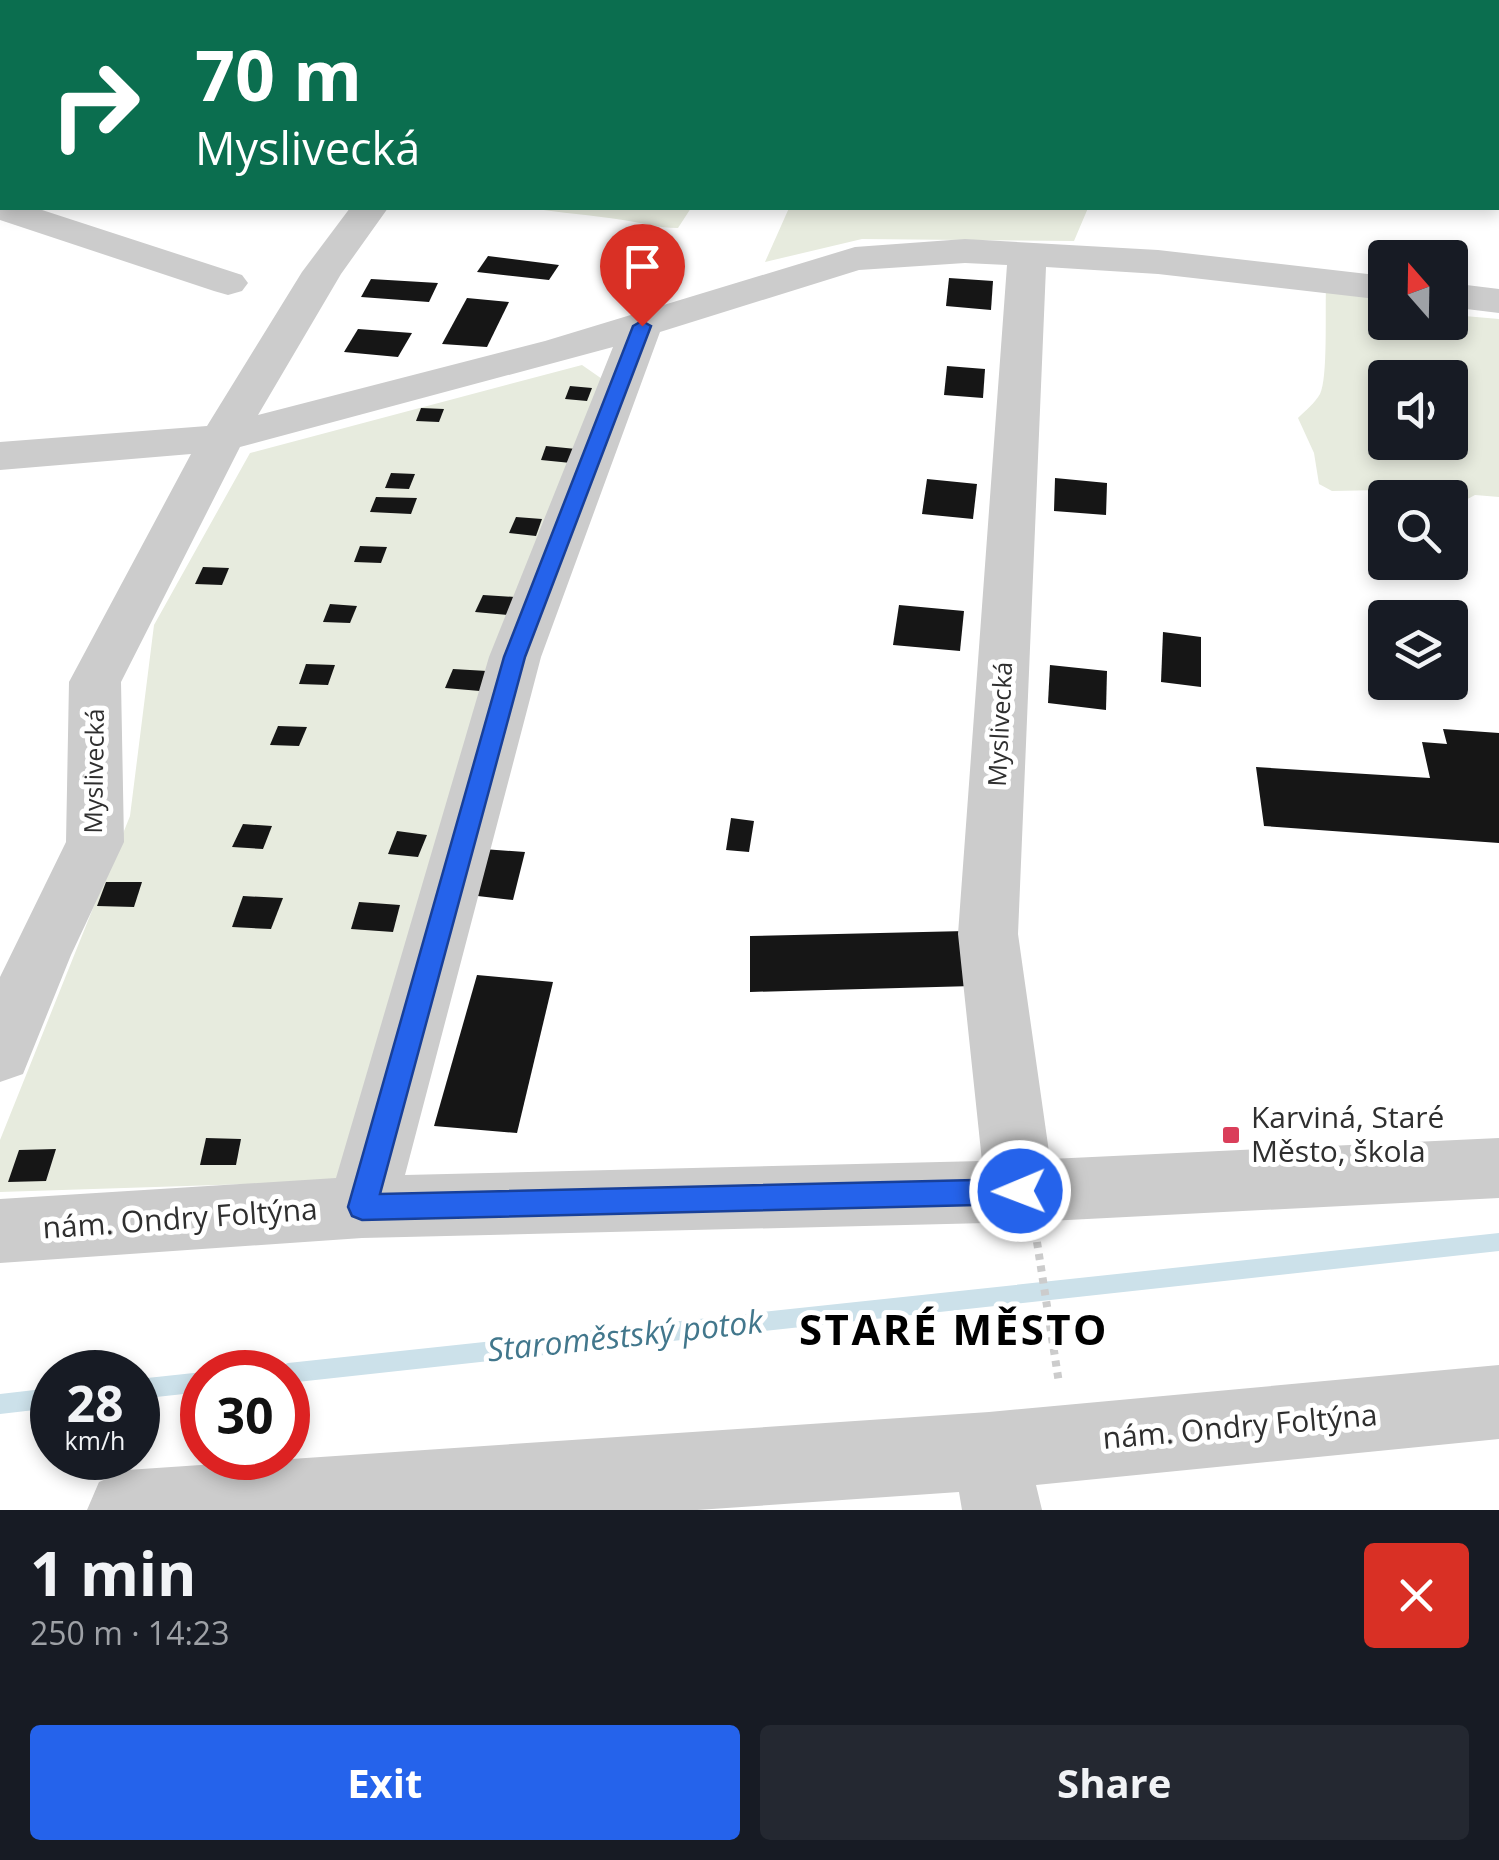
<!DOCTYPE html>
<html lang="en">
<head>
<meta charset="utf-8">
<style>
  body { margin:0; font-family:"Open Sans",sans-serif; background:#242831; color:#f1f3f6; height:100vh; display:flex; flex-direction:column; font-size:38px; white-space:nowrap }
  * { box-sizing:border-box; margin:0 }
  p { font-size:32px; color:#9ea1a6 }
  .icon { flex:none; width:55px; height:55px; fill:none; stroke:currentColor; stroke-width:2; stroke-linecap:round; stroke-linejoin:round }
  .map { position:relative; height:1510px; overflow:hidden }
  .details { display:flex; flex-direction:column; background:#171b24; flex:1 }
  .details>* { flex:none }
  .top-card { position:absolute; left:0px; top:0px; width:1500px; height:210px; box-shadow:0 5px 15px #0003; background:#0b6e4f; color:#fff; overflow:hidden }
  .needle { width:65px; rotate:340deg }
  .tools { position:absolute; left:1368px; top:240px; display:grid; gap:20px }
  .tools a { display:grid; place-items:center; width:100px; height:100px; border-radius:10px; background:#171b24; box-shadow:0 5px 15px #0003; font-size:50px }
  .speed { position:absolute; left:30px; top:1350px; display:flex; gap:20px; font-size:50px; font-weight:700; text-align:center }
  .speed>* { display:grid; place-content:center; width:130px; height:130px; border-radius:50%; background:#171b24; box-shadow:0 5px 15px #0003; line-height:1 }
  .speed small { font-size:25px; font-weight:400 }
  .speed .limit { border:15px solid #d22; background:#fff; color:#111 }
  .pin { position:absolute; display:grid; place-items:center; width:85px; height:85px; color:#fff; margin:-102px -42px; border-radius:50% 50% 50% 0; rotate:-45deg; box-shadow:0 0 10px #0007 }
  .pin .icon { rotate:45deg }
  .me { position:absolute; width:110px; margin:-55px; rotate:269deg; stroke-linejoin:round; filter:drop-shadow(0 0 8px #0008) }
  .turn { display:flex; align-items:center; gap:35px; height:210px; padding:0 30px; font-size:45px }
  .turn .icon { width:130px; height:130px; stroke-width:2.5 }
  .turn b { display:block; font-size:70px; line-height:85px }
  .round { display:grid; place-items:center; flex:none; width:105px; height:105px; border-radius:10px; background:#242831 }
  .headline { display:flex; align-items:center; justify-content:space-between; height:170px; padding:0 30px }
  h1 { font-size:60px; font-weight:700; line-height:75px }
  .cta { display:flex; gap:20px; margin-top:auto; padding:20px 30px }
  .cta a { flex:1; height:115px; border-radius:10px; background:#2563eb; color:#fff; font-size:40px; font-weight:700; line-height:115px; text-align:center }
  .cta a+a { background:#242831; color:#f1f3f6 }
  .map>svg:first-child { display:block }
  .green { fill:#e7ebde; fill-rule:evenodd }
  .lines { fill:none; stroke-linecap:round; stroke-linejoin:round }
  .stream { fill:#cce1ea; fill-rule:evenodd }
  .building { fill:#161616 }
  .path { stroke:#ccc; stroke-width:8; stroke-dasharray:6 6; stroke-linecap:butt }
  .minor { fill:#ccc; fill-rule:evenodd }
  .route { fill:#2563eb; stroke:#184099; stroke-width:2.5 }
  .poi-dot { fill:#da3e5a; stroke:#fff; stroke-width:4 }
  .labels { text-anchor:middle; stroke-width:10; stroke-linejoin:round; paint-order:stroke }
  .street-label { font-size:25px; fill:#2f2f2f; stroke:#fff }
  .near-poi-label { font-size:30px; fill:#2f2f2f; stroke:#fff; text-anchor:start }
  .near-street-label { font-size:30px; fill:#2f2f2f; stroke:#fff }
  .near-water-label { font-size:32px; font-style:italic; fill:#42778c; stroke:#fff }
  .near-district-label { font-size:42px; font-weight:bold; letter-spacing:2.5px; fill:#000; stroke:#fff }
</style>
</head>
<body>
<div class="map">
<svg width="1499" height="1510" viewBox="0 0 1499 1510">
  <rect width="100%" height="100%" fill="#fff"/>
  <g class="green">
    <path d="M530 208H691L678 228C658 228 643 223 623 220 591 215 561 213 530 208Z"/>
    <polygon points="789,208 1088,208 1074,241 862,239 765,262"/>
    <path d="M1326 288 1385 300V322L1398 323 1402 328 1422 331 1450 322 1453 315 1499 319V497L1475 495 1458 504H1450V498L1384 490 1332 491 1319 484 1314 453 1298 418C1305 411 1315 403 1320 394 1328 379 1325 310 1326 288ZM1385 378H1450V442H1385Z"/>
    <polygon points="582,365 605,381 345,1181 0,1192 0,1140 130,816 154,625 250,453"/>
  </g>
  <g class="lines">
    <g class="stream">
      <polygon points="1499,1233 1499,1251 288,1383 288,1372 278,1372 281,1366 288,1363"/>
      <polygon points="203,1372 202,1392 138,1399 138,1379"/>
      <polygon points="52,1388 52,1408 0,1414 0,1394"/>
    </g>
  </g>
  <g class="building">
    <polygon points="488,256 559,265 549,280 477,272"/>
    <polygon points="949,278 993,281 991,310 946,306"/>
    <polygon points="371,279 438,283 429,302 361,297"/>
    <polygon points="467,298 509,302 487,347 442,344"/>
    <polygon points="358,329 412,333 398,357 344,352"/>
    <polygon points="947,366 985,369 983,398 944,395"/>
    <polygon points="570,386 592,388 587,401 565,399"/>
    <polygon points="421,408 444,409 439,422 416,421"/>
    <polygon points="546,446 576,449 571,463 541,460"/>
    <polygon points="391,473 415,474 409,489 385,488"/>
    <polygon points="1055,478 1107,483 1106,515 1054,511"/>
    <polygon points="927,479 977,484 973,519 922,514"/>
    <polygon points="376,497 417,498 411,514 370,512"/>
    <polygon points="516,517 542,519 536,536 509,533"/>
    <polygon points="360,546 387,547 381,563 354,562"/>
    <polygon points="203,567 229,568 222,585 195,584"/>
    <polygon points="483,595 515,597 508,615 475,612"/>
    <polygon points="330,604 357,606 350,623 323,622"/>
    <polygon points="899,605 964,611 960,651 893,645"/>
    <polygon points="1163,632 1201,637 1201,687 1161,682"/>
    <polygon points="306,664 335,665 328,685 299,684"/>
    <polygon points="1050,665 1107,671 1106,710 1048,703"/>
    <polygon points="453,669 487,671 480,691 445,688"/>
    <polygon points="278,726 307,727 299,746 270,745"/>
    <polygon points="1443,729 1499,733 1499,843 1264,826 1256,767 1430,778 1422,742 1447,744"/>
    <polygon points="731,818 754,821 749,852 726,850"/>
    <polygon points="243,824 272,826 263,849 232,847"/>
    <polygon points="397,831 427,835 418,857 388,854"/>
    <polygon points="483,849 525,852 513,900 469,895"/>
    <polygon points="106,882 142,882 134,907 97,906"/>
    <polygon points="243,896 283,898 271,929 232,927"/>
    <polygon points="359,902 400,905 393,932 351,929"/>
    <polygon points="966,931 973,986 750,992 750,936"/>
    <polygon points="477,975 553,982 517,1133 434,1126"/>
    <polygon points="206,1138 241,1139 236,1165 200,1165"/>
    <polygon points="56,1149 46,1181 8,1182 19,1150"/>
  </g>
  <g class="lines">
    <polyline class="path" points="1037,1242 1059,1383"/>
    <g class="minor">
      <polygon points="0,197 2,208 36,208 242,275 248,283 242,291 228,295 214,291 0,220"/>
      <path d="M350 208H388L341 274 258 415 545 341 855 247 965 239 1158 250 1385 276V300L1158 274 1046 267 1018 934 1050 1159 1499 1138V1198L1029 1222 362 1238 0 1263V1199L336 1178 489 657 613 347 240 447 121 682 124 842 71 955 23 1074 0 1082V977L66 842 69 682 191 454 0 470V442L207 426 302 272ZM965 263 1007 265 958 934 982 1161 405 1175 541 657 660 332 859 270Z"/>
      <polygon points="1450,283 1499,289 1499,313 1450,307"/>
      <polygon points="1499,1365 1499,1439 1036,1485 1042,1510 962,1510 959,1492 697,1510 87,1510 99,1482 127,1470 989,1412"/>
    </g>
  </g>
  <polygon class="route" points="642,321 651,326 525,657 380,1194 1020,1179 1030,1182 1034,1191 1030,1200 1020,1204 362,1220 352,1216 348,1207 504,657 633,326"/>
  <rect class="poi-dot" x="1221" y="1125" width="20" height="20" rx="5"/>
  <g class="labels">
    <g class="street-label">
      <text transform="translate(1000 724) rotate(-87)" y="9">Myslivecká</text>
      <text transform="translate(94 771) rotate(-89)" y="9">Myslivecká</text>
    </g>
    <g class="near-poi-label">
      <text x="1251" y="1128">Karviná, Staré<tspan x="1251" dy="34">Město, škola</tspan></text>
    </g>
    <g class="near-street-label">
      <text transform="translate(180 1219) rotate(-4)" y="10">nám. Ondry Foltýna</text>
      <text transform="translate(1240 1427) rotate(-5)" y="10">nám. Ondry Foltýna</text>
    </g>
    <g class="near-water-label">
      <text transform="translate(625 1336) rotate(-6)" y="11">Staroměstský potok</text>
    </g>
    <g class="near-district-label">
      <text x="954" y="1345">STARÉ MĚSTO</text>
    </g>
  </g>
</svg>
<div class="tools">
<a><svg class="needle" viewBox="-14 -14 28 28"><path d="M0-13l5 13h-10z" fill="#e53935"/><path d="M0 13l5-13h-10z" fill="#9ea1a6"/></svg></a>
<a><svg class="icon" aria-label="sound" viewBox="0 0 24 24"><path d="M4 9h4l5-4v14l-5-4H4zM17 9q2 3 0 6"/></svg></a>
<a><svg class="icon" aria-label="search" viewBox="0 0 24 24"><circle cx="10" cy="10" r="6"/><path d="M15 15l6 6"/></svg></a>
<a><svg class="icon" aria-label="layers" viewBox="0 0 24 24"><path d="M12 4l9 5-9 5-9-5zM3 14l9 5 9-5"/></svg></a>
</div>
<div class="speed"><div>28<small>km/h</small></div><div class="limit">30</div></div>
<div class="pin" style="left:642px;top:326px;background:#d93025"><svg class="icon" aria-label="arrive" viewBox="0 0 24 24"><path d="M6 21V4h12l-3 4 3 4H6"/></svg></div>
<svg class="me" style="left:1020px;top:1191px" viewBox="-20 -20 40 40"><circle r="17" fill="#2563eb" stroke="#fff" stroke-width="3"/><path d="M0-11L8 9 0 5-8 9z" fill="#fff"/></svg>
<div class="top-card">
<div class="turn"><svg class="icon" aria-label="right" viewBox="0 0 24 24"><path d="M7 20v-9h11M14 6l5 5-5 5"/></svg><div><b>70 m</b>Myslivecká</div></div>
</div>
</div>
<section class="details">
<div class="headline"><div><h1>1 min</h1><p>250 m · 14:23</p></div><a class="round" style="background:#d93025;color:#fff"><svg class="icon" aria-label="close" viewBox="0 0 24 24"><path d="M6 6l12 12M18 6L6 18"/></svg></a></div>
<div class="cta"><a>Exit</a><a>Share</a></div>
</section>
</body>
</html>
